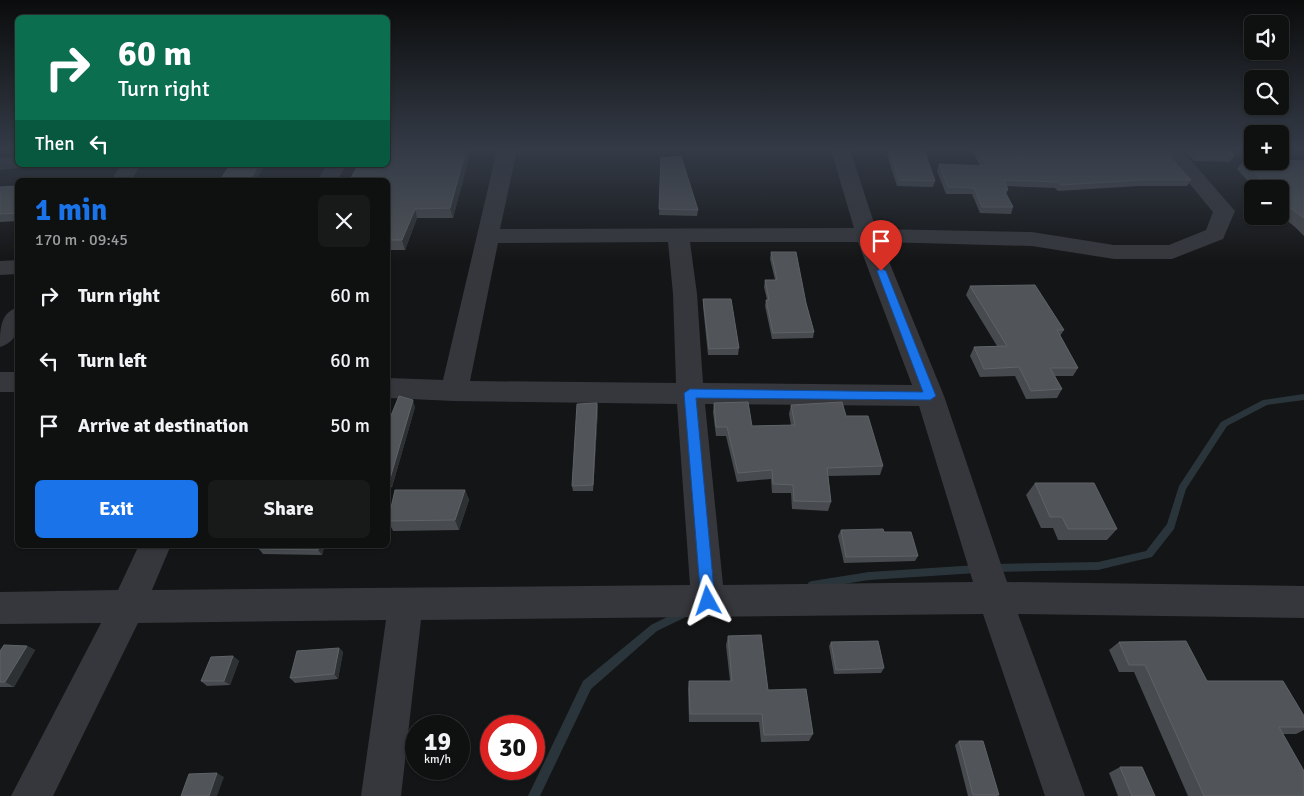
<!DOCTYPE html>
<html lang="en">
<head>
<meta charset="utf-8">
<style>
  body { margin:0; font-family:Signika,sans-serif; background:#181919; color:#f1f3f6; height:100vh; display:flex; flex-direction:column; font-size:19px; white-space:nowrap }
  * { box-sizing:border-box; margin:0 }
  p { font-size:16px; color:#9b9d9f }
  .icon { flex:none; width:28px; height:28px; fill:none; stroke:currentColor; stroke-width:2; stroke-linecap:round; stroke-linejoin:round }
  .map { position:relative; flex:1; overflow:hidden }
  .side { position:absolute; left:15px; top:178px; width:375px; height:370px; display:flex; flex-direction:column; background:#0f1010; border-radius:8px; box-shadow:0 1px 4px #0004,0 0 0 1px #2f3030 }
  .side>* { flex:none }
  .hud { position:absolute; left:15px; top:15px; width:375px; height:152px; border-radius:8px; box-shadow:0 1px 4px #0004,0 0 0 1px #2f3030; background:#0b6e4f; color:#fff; overflow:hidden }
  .buttons { position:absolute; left:1244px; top:15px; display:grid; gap:10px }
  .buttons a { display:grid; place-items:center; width:45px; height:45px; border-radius:8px; background:#0f1010; box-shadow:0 1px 4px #0004,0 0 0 1px #2f3030; font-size:25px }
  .speed { position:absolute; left:405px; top:715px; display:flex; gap:10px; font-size:25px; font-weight:700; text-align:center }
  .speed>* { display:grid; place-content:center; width:65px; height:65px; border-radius:50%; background:#0f1010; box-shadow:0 1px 4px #0004,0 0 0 1px #2f3030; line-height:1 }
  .speed small { font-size:12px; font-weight:400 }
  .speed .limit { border:8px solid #d22; background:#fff; color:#111 }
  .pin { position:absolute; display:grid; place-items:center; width:42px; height:42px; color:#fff; margin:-51px -21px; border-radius:50% 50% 50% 0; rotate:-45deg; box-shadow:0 0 5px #0007 }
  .pin .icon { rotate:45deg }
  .me { position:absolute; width:55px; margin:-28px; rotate:355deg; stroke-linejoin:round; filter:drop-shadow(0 0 4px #0008) }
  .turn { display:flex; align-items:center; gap:18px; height:105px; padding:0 20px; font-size:22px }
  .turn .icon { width:65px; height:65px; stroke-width:2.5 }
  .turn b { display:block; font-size:35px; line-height:42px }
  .then { display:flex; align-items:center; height:48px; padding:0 20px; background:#0003; gap:10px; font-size:19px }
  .round { display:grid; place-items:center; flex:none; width:52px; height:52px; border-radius:8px; background:#181919 }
  .head { display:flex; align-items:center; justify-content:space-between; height:85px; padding:0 20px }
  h1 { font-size:30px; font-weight:700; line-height:38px; color:#1a73e8 }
  .button { display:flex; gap:10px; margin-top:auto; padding:10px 20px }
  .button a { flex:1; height:58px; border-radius:8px; background:#1a73e8; color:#fff; font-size:20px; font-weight:700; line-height:58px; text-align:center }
  .button a+a { background:#181919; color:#f1f3f6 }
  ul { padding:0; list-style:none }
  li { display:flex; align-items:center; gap:15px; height:65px; padding:0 20px }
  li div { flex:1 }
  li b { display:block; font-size:19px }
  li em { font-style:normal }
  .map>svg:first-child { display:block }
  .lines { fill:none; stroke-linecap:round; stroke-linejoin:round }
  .stream { fill:#2a353b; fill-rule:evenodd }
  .minor { fill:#35373c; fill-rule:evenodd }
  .wall { fill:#474a4e }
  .shaded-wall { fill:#2e3133 }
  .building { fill:#515559; stroke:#5e6368 }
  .route { fill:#1a73e8; stroke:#114b97 }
</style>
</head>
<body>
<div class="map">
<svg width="1304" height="796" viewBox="0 0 1304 796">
  <rect width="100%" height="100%" fill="#141516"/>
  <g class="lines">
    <g class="stream">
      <polygon points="1304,394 1304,400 1267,405 1227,426 1186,489 1174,529 1152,557 1098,570 994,572 991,571 989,568 991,565 994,564 1098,562 1146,551 1167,524 1179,486 1221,422 1263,400"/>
      <polygon points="977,565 980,566 982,569 980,572 977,573 869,580 812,589 809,588 807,585 809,582 812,581 869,572"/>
      <polygon points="685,608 688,610 690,613 688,616 657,631 591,689 540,796 528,796 583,681 651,625"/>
    </g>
    <g class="minor">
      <path d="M497 150H517L500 229 854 228 831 150H850L876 229 1032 232 1114 245H1169L1206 230 1213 212 1162 150H1182L1235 211 1223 239 1172 259H1114L1032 246 881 242 944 396 1007 582 1304 586V618L1018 614 1085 796H1045L983 614 421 620 401 796H361L386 620 138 623 53 796H11L101 623 0 624V592L118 590 139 545H171L152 590 690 585 677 404 454 401 388 398V378L443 380ZM668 242 673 294 676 383 470 381 498 243ZM690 242H858L912 385 703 383 697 294ZM705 404 919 406 973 582 723 585Z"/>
      <polygon points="18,157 18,165 26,165 25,167 0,170 0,158"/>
      <polygon points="121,165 141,165 131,180 111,180"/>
      <polygon points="326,165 346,165 338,180 318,180"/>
      <polygon points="18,260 18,274 0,275 0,261"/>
      <path d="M18 307C18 325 20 341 0 347 0 329 0 313 18 307Z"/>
      <rect x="0" y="372" width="18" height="20"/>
    </g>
  </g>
  <g class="wall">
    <polygon points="889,150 924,150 935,181 933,187 897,186 887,155"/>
    <polygon points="973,150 1169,150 1173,155 1171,158 1191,180 1187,186 1138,186 1058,191 1055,188 1007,186 1008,190 1006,194 1013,207 1011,214 980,213 972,194 946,194 937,171 939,164 980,166"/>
    <polygon points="1184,150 1229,150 1234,155 1230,162 1194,161"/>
    <polygon points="469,157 453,218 417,218 405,250 388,250 388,180"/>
    <polygon points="661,158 698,210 697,216 659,215"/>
    <polygon points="1244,160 1304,161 1304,236 1295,227 1280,215 1280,189 1255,189 1237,169"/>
    <polygon points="18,186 18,221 0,222 0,187"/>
    <polygon points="771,252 806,303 814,332 813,338 772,339 765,306 766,300 767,300 764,287 765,280 775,280 770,259"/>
    <polygon points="970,286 1064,330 1060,336 1078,368 1073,376 1055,376 1062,389 1057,398 1026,399 1015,376 980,377 970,356 974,347 997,346 966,295"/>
    <polygon points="703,299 739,348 738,355 708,355 703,306"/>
    <polygon points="597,403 598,410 593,491 573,491 572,486"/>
    <polygon points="714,403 752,426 791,425 789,414 791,405 846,416 883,466 880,475 828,476 831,502 828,511 792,509 791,493 772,493 771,479 737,482 726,436 716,436 713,412"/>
    <polygon points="415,407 392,487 388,488 388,423"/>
    <polygon points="1035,483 1117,529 1107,540 1058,540 1053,528 1041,528 1026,495"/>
    <polygon points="465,490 469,500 459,530 393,531 388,521 388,519"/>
    <polygon points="841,530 884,532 918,556 915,561 844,563 838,536"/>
    <polygon points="260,545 325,545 322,555 263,554 259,549"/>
    <polygon points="728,636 768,690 813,734 809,741 761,742 759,722 689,722 688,689 689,681 730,681 726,645"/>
    <polygon points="831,642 884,668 881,673 834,674 829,646"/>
    <polygon points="1119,642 1207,681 1304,716 1304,730 1296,734 1283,734 1304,796 1188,796 1134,672 1119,672 1109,650"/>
    <polygon points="27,646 35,650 14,687 0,687 0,651"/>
    <polygon points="339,648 343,652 338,679 295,683 290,678"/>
    <polygon points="233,656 239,661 230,685 207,686 201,681"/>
    <polygon points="959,741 999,795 997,796 968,796 955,745"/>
    <polygon points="1120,767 1155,796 1118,796 1109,773"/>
  </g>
  <g class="shaded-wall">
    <polygon points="466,150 467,150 469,157 453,218 450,208"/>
    <polygon points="259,165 264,165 265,166 256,180 252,180 251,178"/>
    <polygon points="415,209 417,218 405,250 402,240"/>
    <polygon points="413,400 415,407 392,487 389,482"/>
    <polygon points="597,403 598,410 593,491 593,485"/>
    <polygon points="465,490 469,500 459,530 455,520"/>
    <polygon points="320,545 325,545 322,555 318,550"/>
    <polygon points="27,646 35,650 14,687 5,682"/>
    <polygon points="339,648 343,652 338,679 334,674"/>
    <polygon points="233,656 239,661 230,685 224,681"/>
    <polygon points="217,773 224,777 217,796 209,796"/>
  </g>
  <g class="building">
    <polygon points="388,150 466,150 450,208 415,209 402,240 388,240 388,180 350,180 358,165 388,165"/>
    <polygon points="889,150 924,150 935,181 899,180"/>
    <polygon points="978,150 1169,150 1173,155 1168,155 1191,180 1141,180 1061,185 1058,182 1004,180 1008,190 1004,190 1013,207 982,207 974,188 948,187 939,164 986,166"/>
    <polygon points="1194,150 1229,150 1234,155 1198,155"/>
    <polygon points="681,156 698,210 659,209 661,158"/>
    <polygon points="1244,160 1252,160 1252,161 1280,161 1280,160 1304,161 1304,218 1280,200 1280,189 1270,189"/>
    <polygon points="230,165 259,165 251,178 254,178 253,180 220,180"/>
    <polygon points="18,186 18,213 0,214 0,187"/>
    <polygon points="771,252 796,252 806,303 814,332 773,333 766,300 769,300 765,280 777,280"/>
    <polygon points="1035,285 1064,330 1057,330 1078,368 1050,368 1062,389 1031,391 1019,367 984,369 974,347 1007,346 970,286"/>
    <polygon points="703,299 731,299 739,348 709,349"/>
    <polygon points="399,396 413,400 389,482 388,482 388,423"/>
    <polygon points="748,402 752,426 795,425 791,405 842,402 846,416 868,416 883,466 827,468 831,502 794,501 793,485 773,484 772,470 738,473 727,427 716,427 714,403"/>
    <polygon points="597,403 593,485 572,486 577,404"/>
    <polygon points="1035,483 1094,483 1117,529 1068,529 1062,517 1050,517"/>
    <polygon points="395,490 465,490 455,520 388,521"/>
    <polygon points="883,529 884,532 911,532 918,556 846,557 841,530"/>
    <polygon points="260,545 320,545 318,550 259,549"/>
    <polygon points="761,635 768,690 806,689 813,734 764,735 762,714 690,714 689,681 732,681 728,636"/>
    <polygon points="878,641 884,668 836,670 831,642"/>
    <polygon points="1186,641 1207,681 1283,681 1304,716 1304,727 1279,727 1304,771 1304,796 1204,796 1145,665 1129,665 1119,642"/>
    <polygon points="4,645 27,646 5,682 0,682 0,651"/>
    <polygon points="339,648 334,674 290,678 297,651"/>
    <polygon points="233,656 224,681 201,681 211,657"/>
    <polygon points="959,741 983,741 999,795 973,795"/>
    <polygon points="1120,767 1142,767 1155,796 1132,796"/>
    <polygon points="217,773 209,796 181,796 189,774"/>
  </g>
  <linearGradient id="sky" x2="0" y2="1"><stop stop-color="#0b0c0c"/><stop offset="0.57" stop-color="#343b47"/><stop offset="1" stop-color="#343b47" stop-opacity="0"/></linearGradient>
  <rect width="1304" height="262" fill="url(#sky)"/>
  <polygon class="route" points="881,268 886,271 936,396 930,400 696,398 715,601 713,606 708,608 703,606 701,601 684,393 690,389 923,392 877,271"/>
</svg>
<div class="buttons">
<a><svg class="icon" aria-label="sound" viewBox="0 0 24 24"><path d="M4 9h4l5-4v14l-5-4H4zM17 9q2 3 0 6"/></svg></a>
<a><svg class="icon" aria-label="search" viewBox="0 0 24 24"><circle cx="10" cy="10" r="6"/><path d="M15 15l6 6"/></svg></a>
<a>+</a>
<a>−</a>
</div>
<div class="speed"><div>19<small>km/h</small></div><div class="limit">30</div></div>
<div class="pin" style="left:881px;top:271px;background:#d93025"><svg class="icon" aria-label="arrive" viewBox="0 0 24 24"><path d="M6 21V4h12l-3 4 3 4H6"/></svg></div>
<svg class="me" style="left:708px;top:601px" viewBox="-20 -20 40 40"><path d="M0-17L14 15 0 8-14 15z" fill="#1a73e8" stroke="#fff" stroke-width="4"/></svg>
<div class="hud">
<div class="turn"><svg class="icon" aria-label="right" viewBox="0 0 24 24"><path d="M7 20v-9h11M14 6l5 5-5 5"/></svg><div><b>60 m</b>Turn right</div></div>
<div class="then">Then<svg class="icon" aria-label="left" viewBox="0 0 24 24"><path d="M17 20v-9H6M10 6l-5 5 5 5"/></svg></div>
</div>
<section class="side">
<div class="head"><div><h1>1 min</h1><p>170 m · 09:45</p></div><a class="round"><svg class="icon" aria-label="close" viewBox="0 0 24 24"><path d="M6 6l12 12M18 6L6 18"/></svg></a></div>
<ul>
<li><svg class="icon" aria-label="right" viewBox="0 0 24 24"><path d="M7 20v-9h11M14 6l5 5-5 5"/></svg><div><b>Turn right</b></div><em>60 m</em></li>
<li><svg class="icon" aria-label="left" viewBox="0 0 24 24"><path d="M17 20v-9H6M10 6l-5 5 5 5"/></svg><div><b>Turn left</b></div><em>60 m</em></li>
<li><svg class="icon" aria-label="arrive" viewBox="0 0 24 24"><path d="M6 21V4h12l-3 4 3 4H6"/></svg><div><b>Arrive at destination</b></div><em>50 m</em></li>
</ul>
<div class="button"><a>Exit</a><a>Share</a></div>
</section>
</div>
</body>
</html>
